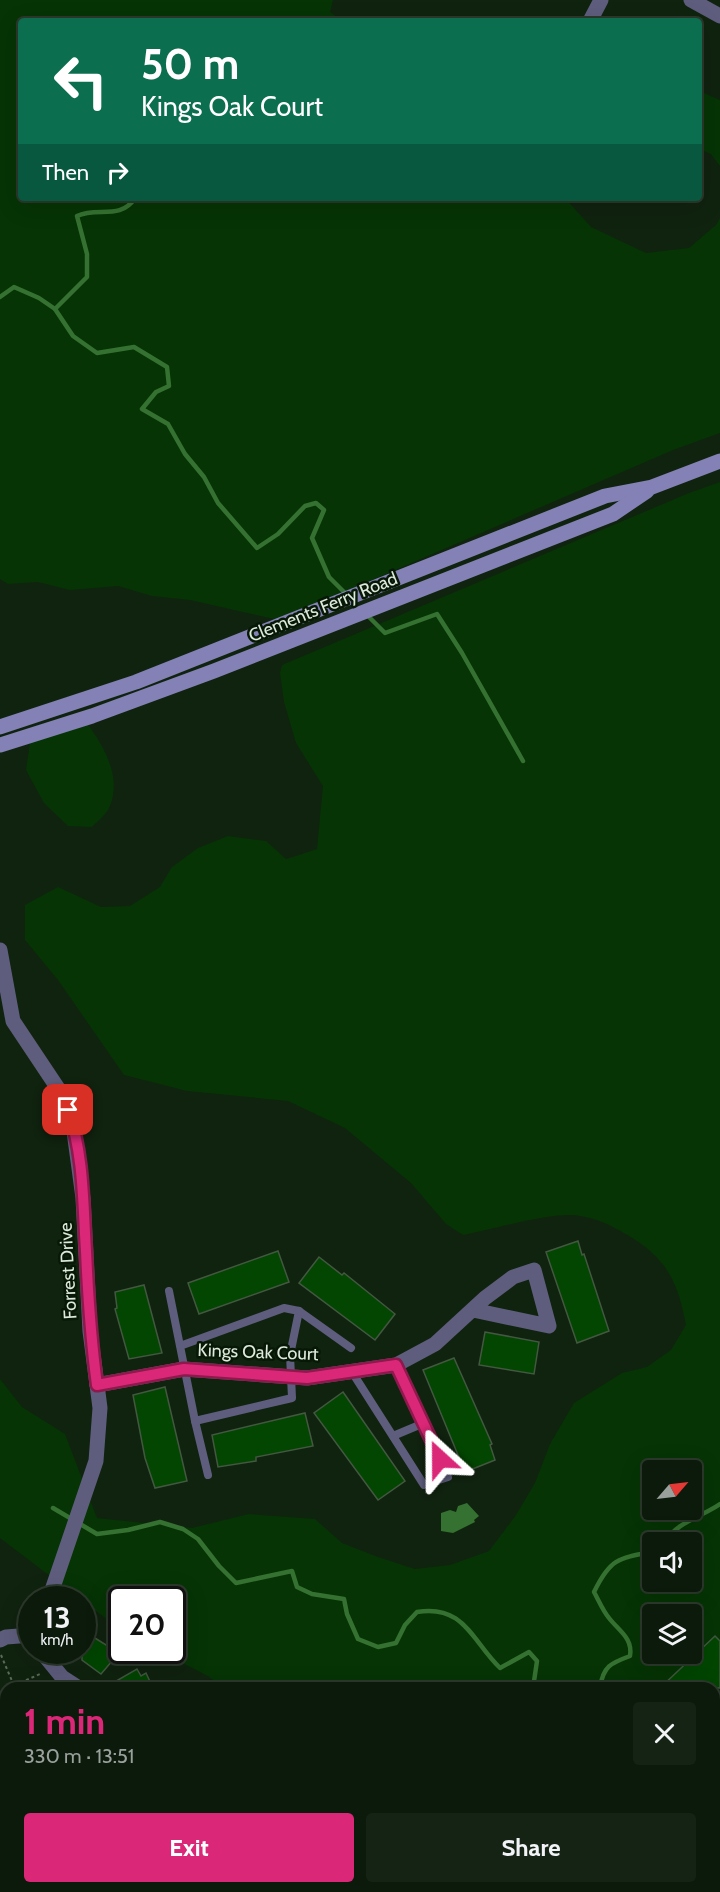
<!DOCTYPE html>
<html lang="en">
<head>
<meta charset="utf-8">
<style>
  body { margin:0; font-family:Cabin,sans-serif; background:#152314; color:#f1f3f6; height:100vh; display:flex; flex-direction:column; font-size:22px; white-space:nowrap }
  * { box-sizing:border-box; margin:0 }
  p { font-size:20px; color:#9aa19d }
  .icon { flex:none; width:33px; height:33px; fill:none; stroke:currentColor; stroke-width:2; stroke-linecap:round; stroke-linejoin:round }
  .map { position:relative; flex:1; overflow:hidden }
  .side { position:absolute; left:0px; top:1682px; width:720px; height:212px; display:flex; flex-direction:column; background:#0c1a0b; border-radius:18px 18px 0 0; box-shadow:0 6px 24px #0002,0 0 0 2px #2c382c }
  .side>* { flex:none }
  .banner { position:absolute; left:18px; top:18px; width:684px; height:183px; border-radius:6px; box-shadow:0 6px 24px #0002,0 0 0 2px #2c382c; background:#0b6e4f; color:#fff; overflow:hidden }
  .needle { width:39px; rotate:62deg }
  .buttons { position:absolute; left:642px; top:1460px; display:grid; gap:12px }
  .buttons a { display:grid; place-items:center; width:60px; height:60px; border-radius:6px; background:#0c1a0b; box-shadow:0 6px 24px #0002,0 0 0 2px #2c382c; font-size:30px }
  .speed { position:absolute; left:18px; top:1586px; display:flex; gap:12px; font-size:30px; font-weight:700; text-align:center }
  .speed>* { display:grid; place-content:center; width:78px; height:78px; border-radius:50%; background:#0c1a0b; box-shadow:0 6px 24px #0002,0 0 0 2px #2c382c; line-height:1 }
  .speed small { font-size:15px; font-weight:400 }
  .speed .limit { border:3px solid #111; border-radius:9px; background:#fff; color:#111 }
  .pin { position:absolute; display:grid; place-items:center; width:51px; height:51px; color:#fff; margin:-26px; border-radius:12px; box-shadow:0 3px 9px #0006 }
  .me { position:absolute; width:66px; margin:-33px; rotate:336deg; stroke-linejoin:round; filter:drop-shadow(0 0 4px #0008) }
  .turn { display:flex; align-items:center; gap:21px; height:126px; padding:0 24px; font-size:27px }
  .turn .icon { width:78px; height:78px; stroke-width:2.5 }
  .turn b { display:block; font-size:42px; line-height:51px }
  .then { display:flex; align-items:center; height:57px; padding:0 24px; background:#0003; gap:12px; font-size:22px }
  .round { display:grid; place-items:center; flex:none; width:63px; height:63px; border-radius:6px; background:#152314 }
  .headline { display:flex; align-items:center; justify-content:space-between; height:102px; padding:0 24px }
  h1 { font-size:36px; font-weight:800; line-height:45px; color:#db2777 }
  .button { display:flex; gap:12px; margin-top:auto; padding:12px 24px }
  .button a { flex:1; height:69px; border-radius:6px; background:#db2777; color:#fff; font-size:24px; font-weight:800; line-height:69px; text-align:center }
  .button a+a { background:#152314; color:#f1f3f6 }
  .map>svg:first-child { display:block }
  .green { fill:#063405; fill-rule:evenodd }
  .water { fill:#357131 }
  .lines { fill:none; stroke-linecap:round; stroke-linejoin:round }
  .stream { stroke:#357131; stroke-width:4.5 }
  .building { fill:#024601; stroke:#435741; stroke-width:1.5 }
  .path { stroke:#5b6b5a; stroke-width:2; stroke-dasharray:3 3; stroke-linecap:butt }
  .lane { stroke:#5e5d7d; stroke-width:8 }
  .street { stroke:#5e5d7d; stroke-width:15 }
  .secondary { stroke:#8381b5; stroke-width:15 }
  .route-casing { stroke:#8e194d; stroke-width:15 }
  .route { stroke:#db2777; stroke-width:10 }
  .labels { text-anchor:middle; stroke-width:5; stroke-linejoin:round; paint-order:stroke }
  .street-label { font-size:18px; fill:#dde9dc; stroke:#071906 }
</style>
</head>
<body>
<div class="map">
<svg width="720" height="1892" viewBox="0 0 720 1892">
  <rect width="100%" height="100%" fill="#10230f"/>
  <g class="green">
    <polygon points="0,0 333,0 330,12 342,21 21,21 21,198 565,198 591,227 646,253 689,248 716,225 720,218 720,433 673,450 291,615 274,619 190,600 152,596 118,586 70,590 38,582 8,584 0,579"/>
    <polygon points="699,91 720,100 720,166 711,154 699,149"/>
    <path d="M720 482V1642L661 1687 347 1688 339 1685 222 1687 208 1676 157 1650H172V1599H122L121 1630 0 1538V1379L22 1407 65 1434 97 1518 192 1528 249 1514 315 1519 342 1543 378 1557 415 1569 450 1565 489 1551 516 1515 535 1483 550 1444 574 1403 622 1373 647 1367 671 1350 686 1325C677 1279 666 1257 624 1233 607 1223 593 1217 573 1215 543 1214 494 1229 463 1235L446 1224 411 1183 345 1128 288 1101 187 1091 124 1075 58 980 25 940V905L58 887 101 907 130 906 160 887 172 867 198 848 228 836 266 841 286 859 317 849 323 786 296 743 284 702 280 673 282 665 689 493ZM652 1470H692V1509H652ZM652 1542H692V1581H652ZM652 1614H692V1653H652Z"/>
    <path d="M87 723C104 747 124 779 108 810 104 816 97 822 92 827L68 826 44 803 26 770 30 743Z"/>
    <polygon points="714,1802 720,1805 720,1892 426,1892 428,1887 714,1887"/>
    <polygon points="133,1887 228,1887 235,1892 130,1892"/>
    <polygon points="362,1887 407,1887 407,1892 358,1892"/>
  </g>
  <polygon class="water" points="467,1503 479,1516 474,1520 475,1522 453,1533 441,1531 441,1513 450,1510 456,1512 458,1506"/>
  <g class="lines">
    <g class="stream">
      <polyline points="0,297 14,287 39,298 55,309 73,336 97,353 134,347 167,367 169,386 156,392 142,409 168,424 185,454 204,477 218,503 257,548 278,534 305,506 316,503 324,510 312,538 329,577 346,594"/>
      <path d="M55 309 87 277V254L77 216C97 206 120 221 135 198"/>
      <polyline points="367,615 385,633 437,614 462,653 523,761"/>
      <path d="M53 1508 97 1534 128 1530 160 1522 183 1529 198 1539 219 1566 236 1583 292 1571 297 1587 312 1594 344 1599 347 1614 358 1639 378 1647 396 1643 405 1625 417 1612C464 1604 472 1641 500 1668L529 1652 537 1661 533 1688"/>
      <path d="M665 1542C677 1522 701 1517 720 1504"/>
      <path d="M600 1688C603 1666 611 1663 630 1656 633 1638 619 1631 609 1618 603 1611 599 1601 594 1592 610 1559 618 1558 652 1552"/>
    </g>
  </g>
  <g class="building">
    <polygon points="578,1241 582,1255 584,1254 609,1331 577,1343 546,1252"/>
    <polygon points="278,1251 289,1282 199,1314 188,1283"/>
    <polygon points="319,1257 342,1275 344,1273 395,1314 375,1340 299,1283"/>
    <polygon points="144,1285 162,1353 129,1359 115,1309 117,1308 115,1292"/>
    <polygon points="485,1332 539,1342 534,1374 479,1365"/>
    <polygon points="454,1358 492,1444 490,1445 495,1460 465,1472 423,1370"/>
    <polygon points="165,1387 187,1481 155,1488 145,1458 133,1395"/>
    <polygon points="343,1392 405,1481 378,1500 314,1413"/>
    <polygon points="305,1413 313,1446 256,1457 256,1461 218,1467 212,1435"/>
    <polygon points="82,1630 119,1653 101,1674 82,1660"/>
    <polygon points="715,1636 720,1641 720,1688 660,1688"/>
    <polygon points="137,1669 141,1676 146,1673 153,1688 104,1688"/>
  </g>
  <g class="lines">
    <g class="path">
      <polyline points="1,1655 15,1688"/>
      <polyline points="15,1685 40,1674"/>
      <polyline points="6,1713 2,1725 6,1733"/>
      <polyline points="66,1887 67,1892"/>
    </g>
    <g class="lane">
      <path d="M169 1291C178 1334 186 1378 195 1421L292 1398 290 1355 299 1311 284 1308 180 1346"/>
      <polyline points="299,1311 351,1348"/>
      <polyline points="352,1372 424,1485 448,1477 410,1390 396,1365"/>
      <polyline points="195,1421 208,1475"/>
      <polyline points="393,1436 424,1423"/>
    </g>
    <g class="street">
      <polyline points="691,0 720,16"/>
      <polyline points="590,21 601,0"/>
      <polyline points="0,950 13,1021 63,1096 73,1124 83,1198 90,1331 100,1408 96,1461 49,1599"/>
      <polyline points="97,1385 184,1369 307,1378 396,1365 435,1344 485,1298 513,1277 534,1270 549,1326 473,1310"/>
      <polyline points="0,1640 6,1637 32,1635"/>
      <polyline points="40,1650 62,1677 79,1688"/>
      <polyline points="714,1744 720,1738"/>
      <polyline points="714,1769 720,1773"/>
      <polyline points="0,1788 6,1790"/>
    </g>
    <g class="secondary">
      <polyline points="0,727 136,682 605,496 652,487 720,461"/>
      <polyline points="0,745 92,716 214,671 613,514 647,491"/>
    </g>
  </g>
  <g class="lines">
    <defs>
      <path id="route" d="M68 1110C84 1154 83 1205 86 1251 88 1296 91 1340 97 1385L184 1369 307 1378 396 1365 440 1459"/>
    </defs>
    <use href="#route" class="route-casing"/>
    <use href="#route" class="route"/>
  </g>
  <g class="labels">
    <g class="street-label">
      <text transform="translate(323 607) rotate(-22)" y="6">Clements Ferry Road</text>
      <text transform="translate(68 1271) rotate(-93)" y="6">Forrest Drive</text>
      <text transform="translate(258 1352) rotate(2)" y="6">Kings Oak Court</text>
    </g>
  </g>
</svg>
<div class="buttons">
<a><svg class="needle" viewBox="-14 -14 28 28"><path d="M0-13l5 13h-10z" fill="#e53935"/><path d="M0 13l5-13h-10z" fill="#9aa19d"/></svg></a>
<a><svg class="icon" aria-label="sound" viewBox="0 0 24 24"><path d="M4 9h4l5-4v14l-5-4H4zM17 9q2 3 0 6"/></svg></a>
<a><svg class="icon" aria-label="layers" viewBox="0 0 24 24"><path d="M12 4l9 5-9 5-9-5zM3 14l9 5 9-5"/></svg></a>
</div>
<div class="speed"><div>13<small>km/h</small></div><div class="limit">20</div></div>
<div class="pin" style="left:68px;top:1110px;background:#d93025"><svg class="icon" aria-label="arrive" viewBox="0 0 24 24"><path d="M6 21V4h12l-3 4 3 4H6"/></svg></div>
<svg class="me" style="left:440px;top:1459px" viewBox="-20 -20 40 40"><path d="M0-17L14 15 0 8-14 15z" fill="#db2777" stroke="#fff" stroke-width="4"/></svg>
<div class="banner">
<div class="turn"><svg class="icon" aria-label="left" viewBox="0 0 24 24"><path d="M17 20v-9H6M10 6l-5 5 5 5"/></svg><div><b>50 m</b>Kings Oak Court</div></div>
<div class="then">Then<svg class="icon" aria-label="right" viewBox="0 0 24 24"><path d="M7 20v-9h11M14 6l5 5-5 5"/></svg></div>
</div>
<section class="side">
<div class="headline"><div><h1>1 min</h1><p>330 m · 13:51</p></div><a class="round"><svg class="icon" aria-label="close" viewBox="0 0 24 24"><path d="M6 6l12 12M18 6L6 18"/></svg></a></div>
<div class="button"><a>Exit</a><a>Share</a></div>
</section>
</div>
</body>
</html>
